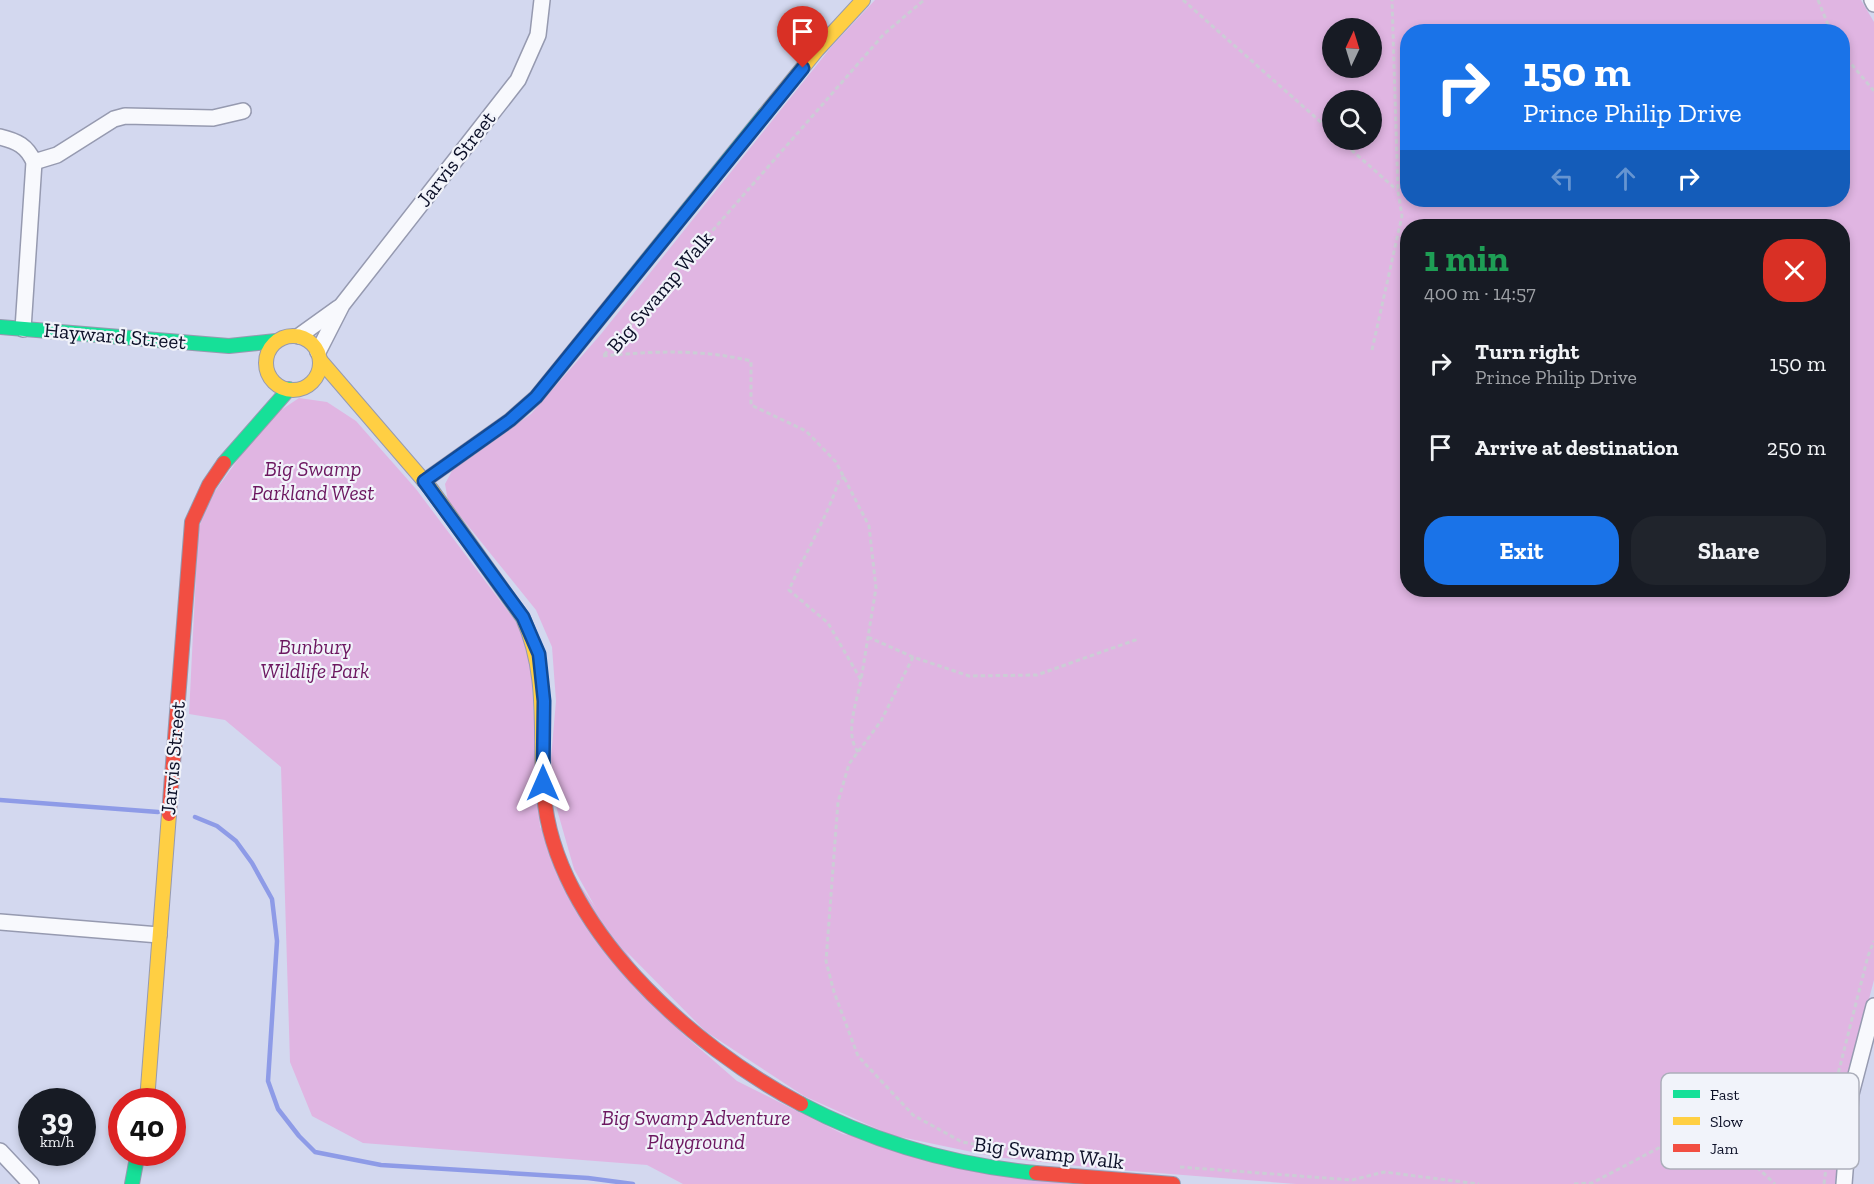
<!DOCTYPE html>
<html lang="en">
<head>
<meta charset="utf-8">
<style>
  body { margin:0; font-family:"Zilla Slab",serif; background:#20242c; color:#f1f3f6; height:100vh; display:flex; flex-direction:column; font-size:22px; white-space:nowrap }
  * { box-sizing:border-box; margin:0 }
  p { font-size:20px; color:#9ea1a6 }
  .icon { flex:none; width:33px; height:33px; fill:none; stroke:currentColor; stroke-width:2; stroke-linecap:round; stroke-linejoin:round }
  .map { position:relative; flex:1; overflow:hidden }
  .details { position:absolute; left:1400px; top:219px; width:450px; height:378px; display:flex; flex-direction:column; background:#171b24; border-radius:24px; box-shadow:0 3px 9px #0003 }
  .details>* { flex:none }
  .banner { position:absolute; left:1400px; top:24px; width:450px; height:183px; border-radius:24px; box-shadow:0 3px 9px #0003; background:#1a73e8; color:#fff; overflow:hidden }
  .needle { width:39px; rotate:4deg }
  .controls { position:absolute; left:1322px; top:18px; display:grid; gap:12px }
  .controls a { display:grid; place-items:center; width:60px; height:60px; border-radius:50%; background:#171b24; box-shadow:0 3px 9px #0003; font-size:30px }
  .speed { position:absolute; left:18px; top:1088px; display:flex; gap:12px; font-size:30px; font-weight:700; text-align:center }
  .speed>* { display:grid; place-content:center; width:78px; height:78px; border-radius:50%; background:#171b24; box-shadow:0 3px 9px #0003; line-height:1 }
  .speed small { font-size:15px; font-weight:400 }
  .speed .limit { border:9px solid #d22; background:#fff; color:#111 }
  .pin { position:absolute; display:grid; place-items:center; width:51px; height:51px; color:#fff; margin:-62px -26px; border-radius:50% 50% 50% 0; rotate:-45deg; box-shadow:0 0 6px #0007 }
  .pin .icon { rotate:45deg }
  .me { position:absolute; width:66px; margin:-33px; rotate:0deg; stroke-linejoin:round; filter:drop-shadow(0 0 4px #0008) }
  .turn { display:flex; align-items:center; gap:21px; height:126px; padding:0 24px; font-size:27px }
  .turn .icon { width:78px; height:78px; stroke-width:2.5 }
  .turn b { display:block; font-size:42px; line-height:51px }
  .lanes { display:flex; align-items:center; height:57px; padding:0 24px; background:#0003; justify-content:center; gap:30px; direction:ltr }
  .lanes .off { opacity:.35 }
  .round { display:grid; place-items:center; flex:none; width:63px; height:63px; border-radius:24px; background:#20242c }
  .headline { display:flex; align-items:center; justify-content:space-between; height:102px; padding:0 24px }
  h1 { font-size:36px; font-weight:700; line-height:45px; color:#1e9e55 }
  .button { display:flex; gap:12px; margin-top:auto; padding:12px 24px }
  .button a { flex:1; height:69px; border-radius:24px; background:#1a73e8; color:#fff; font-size:24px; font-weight:700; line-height:69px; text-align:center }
  .button a+a { background:#20242c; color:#f1f3f6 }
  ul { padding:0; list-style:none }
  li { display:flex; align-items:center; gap:18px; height:84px; padding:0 24px }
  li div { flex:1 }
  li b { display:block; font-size:22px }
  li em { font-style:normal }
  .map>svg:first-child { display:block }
  .green { fill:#e0b5e2; fill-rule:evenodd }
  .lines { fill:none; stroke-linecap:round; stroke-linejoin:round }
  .stream { stroke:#8e9be7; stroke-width:4.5 }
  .street-casing { stroke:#969ab0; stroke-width:18 }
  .fast-casing { stroke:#969ab0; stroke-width:16 }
  .slow-casing { stroke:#969ab0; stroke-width:16 }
  .jam-casing { stroke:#969ab0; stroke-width:16 }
  .path { stroke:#cbcdd5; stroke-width:3; stroke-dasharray:4.5 3; stroke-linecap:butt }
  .street { stroke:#f8f9fd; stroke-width:15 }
  .fast { stroke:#16e098; stroke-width:14 }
  .slow { stroke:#ffcf43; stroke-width:14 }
  .jam { stroke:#f24e42; stroke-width:14 }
  .route-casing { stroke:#114b97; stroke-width:15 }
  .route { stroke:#1a73e8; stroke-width:10 }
  .labels { text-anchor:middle; stroke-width:4.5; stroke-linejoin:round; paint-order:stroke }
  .street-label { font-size:21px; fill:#0c1028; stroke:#f1f3fa }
  .park-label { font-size:21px; font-style:italic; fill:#6c1760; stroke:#f1f3fa }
  .key { fill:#f1f3fa; stroke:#acafbb; stroke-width:1.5 }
  .key-label { font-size:16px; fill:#0c1028 }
</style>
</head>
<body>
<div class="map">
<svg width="1874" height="1184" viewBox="0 0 1874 1184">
  <rect width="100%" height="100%" fill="#d3d8ef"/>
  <g class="green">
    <path d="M875 0H1861L1874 22V980L1845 1090 1835 1184H1296L1107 1169 996 1157 891 1135 804 1096 705 1031 612 937 574 869 554 799 551 758 556 701 552 647 536 610 448 501 445 484 453 469 531 414 601 334 832 46ZM1332 28H1371V68H1332ZM1407 32H1842V200H1407ZM1332 100H1371V140H1332ZM1407 226H1842V590H1407Z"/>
    <polygon points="299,398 327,402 356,421 416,489 519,626 531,665 540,827 683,1034 737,1081 843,1134 1068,1184 683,1184 647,1165 363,1143 312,1116 290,1062 281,767 225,720 189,714 198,533 205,505 255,436 275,414"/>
  </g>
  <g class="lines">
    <g class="stream">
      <polyline points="0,800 158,812"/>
      <polyline points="195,817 217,826 236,841 252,863 272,899 277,941 268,1081 278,1109 299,1136 315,1152 381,1165 588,1178 633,1184"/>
    </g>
    <defs>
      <g id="street">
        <polyline points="1872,0 1874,4"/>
        <path d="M0 137C17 141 27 146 34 162L23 329"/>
        <polyline points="34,162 57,155 114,119 125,116 213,118 243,111"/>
        <polyline points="299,336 338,308"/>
        <polyline points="318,352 342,305 518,80 538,35 542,0"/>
        <polyline points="0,922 159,935"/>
        <polyline points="0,1151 31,1184"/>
        <polyline points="1844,1184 1851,1094 1874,1006"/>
      </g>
      <g id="fast">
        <polyline points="617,297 765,114"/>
        <polyline points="0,327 229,346 276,341"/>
        <polyline points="224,463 289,389"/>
        <path d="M801 1104C875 1143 954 1165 1036 1173"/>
        <polyline points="132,1184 138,1152"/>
      </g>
      <g id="slow">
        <polyline points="765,114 817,50 863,0"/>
        <circle cx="293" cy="363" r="27"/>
        <path d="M320 360 431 489 523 618C549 677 539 732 544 794"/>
        <polyline points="147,1101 169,814"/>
      </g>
      <g id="jam">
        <polyline points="424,481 510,420 536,397 617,297"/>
        <path d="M544 794C554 925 692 1047 801 1104"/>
        <polyline points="169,814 192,522 209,485 224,463"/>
        <polyline points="1036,1173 1173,1184"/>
      </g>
    </defs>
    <use href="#street" class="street-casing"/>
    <use href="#fast" class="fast-casing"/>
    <use href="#slow" class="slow-casing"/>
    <use href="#jam" class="jam-casing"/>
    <g class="path">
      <polyline points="1183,0 1332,132"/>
      <polyline points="1818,0 1831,32"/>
      <polyline points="1842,53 1874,91"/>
      <polyline points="1340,140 1397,190"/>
      <polyline points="1372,350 1402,216 1398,191 1392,0"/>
      <polyline points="604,355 884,34 924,0"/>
      <path d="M603 356C653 351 702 349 751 361V405L806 431 836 462 869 526 876 588 861 680 828 623 789 590C805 553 827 518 839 480L845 477"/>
      <polyline points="868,637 913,657 969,676 1037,675 1138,639"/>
      <polyline points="913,657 881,721 849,764 838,802 826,961 834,992 858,1056 913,1115 962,1142 1027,1153"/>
      <path d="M858 752C844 733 857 702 861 680"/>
      <polyline points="1180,1167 1352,1180 1384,1172 1479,1184"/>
      <polyline points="1574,1184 1592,1183 1672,1141 1703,1140 1733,1145 1775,1184"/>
      <polyline points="1824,1184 1838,1074 1868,956 1874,941"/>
    </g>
    <use href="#street" class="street"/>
    <use href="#fast" class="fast"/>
    <use href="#slow" class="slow"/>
    <use href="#jam" class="jam"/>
  </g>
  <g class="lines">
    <defs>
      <polyline id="route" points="543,783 544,701 539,654 523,617 424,481 510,420 536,397 803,68"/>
    </defs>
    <use href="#route" class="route-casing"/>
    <use href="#route" class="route"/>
  </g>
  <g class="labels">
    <g class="street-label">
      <text transform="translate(456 159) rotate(-52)" y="7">Jarvis Street</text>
      <text transform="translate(660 292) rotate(-50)" y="7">Big Swamp Walk</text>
      <text transform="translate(115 336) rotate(5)" y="7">Hayward Street</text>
      <text transform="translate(173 758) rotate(-85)" y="7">Jarvis Street</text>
      <text transform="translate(1049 1153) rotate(7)" y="7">Big Swamp Walk</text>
    </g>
    <g class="park-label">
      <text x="313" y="476">Big Swamp<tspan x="313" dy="24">Parkland West</tspan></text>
      <text x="315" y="654">Bunbury<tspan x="315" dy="24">Wildlife Park</tspan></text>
      <text x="696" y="1125">Big Swamp Adventure<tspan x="696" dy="24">Playground</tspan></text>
    </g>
  </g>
  <rect x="1661" y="1073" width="198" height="96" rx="9" class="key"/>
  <rect x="1673" y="1090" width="27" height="8" fill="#16e098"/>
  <rect x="1673" y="1117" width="27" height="8" fill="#ffcf43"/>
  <rect x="1673" y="1144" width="27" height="8" fill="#f24e42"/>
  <g class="key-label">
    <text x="1710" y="1100">Fast</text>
    <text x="1710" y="1127">Slow</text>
    <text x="1710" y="1154">Jam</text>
  </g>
</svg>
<div class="controls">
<a><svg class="needle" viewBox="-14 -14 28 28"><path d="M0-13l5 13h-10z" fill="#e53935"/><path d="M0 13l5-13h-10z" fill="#9ea1a6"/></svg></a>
<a><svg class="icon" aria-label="search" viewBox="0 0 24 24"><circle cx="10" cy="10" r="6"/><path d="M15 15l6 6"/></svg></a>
</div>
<div class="speed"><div>39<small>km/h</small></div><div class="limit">40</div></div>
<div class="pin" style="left:803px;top:68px;background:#d93025"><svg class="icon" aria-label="arrive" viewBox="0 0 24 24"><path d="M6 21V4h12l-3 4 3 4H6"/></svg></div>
<svg class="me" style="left:543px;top:783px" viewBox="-20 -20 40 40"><path d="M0-17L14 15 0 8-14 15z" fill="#1a73e8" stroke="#fff" stroke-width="4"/></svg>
<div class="banner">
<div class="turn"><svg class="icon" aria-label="right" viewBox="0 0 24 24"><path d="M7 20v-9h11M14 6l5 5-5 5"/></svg><div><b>150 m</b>Prince Philip Drive</div></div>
<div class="lanes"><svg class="icon off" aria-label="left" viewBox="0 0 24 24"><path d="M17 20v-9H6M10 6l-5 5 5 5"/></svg><svg class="icon off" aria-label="ahead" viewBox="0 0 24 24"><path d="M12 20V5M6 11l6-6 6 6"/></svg><svg class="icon" aria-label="right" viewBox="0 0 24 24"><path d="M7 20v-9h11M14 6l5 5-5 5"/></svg></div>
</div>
<section class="details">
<div class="headline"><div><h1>1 min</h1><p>400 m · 14:57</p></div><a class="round" style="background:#d93025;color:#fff"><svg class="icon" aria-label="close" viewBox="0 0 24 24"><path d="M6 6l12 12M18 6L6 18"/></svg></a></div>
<ul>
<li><svg class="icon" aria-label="right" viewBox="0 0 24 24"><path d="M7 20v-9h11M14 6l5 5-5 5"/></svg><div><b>Turn right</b><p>Prince Philip Drive</p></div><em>150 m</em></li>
<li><svg class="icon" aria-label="arrive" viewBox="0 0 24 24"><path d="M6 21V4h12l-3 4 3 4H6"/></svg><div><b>Arrive at destination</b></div><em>250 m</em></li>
</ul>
<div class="button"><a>Exit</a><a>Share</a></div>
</section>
</div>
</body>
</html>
